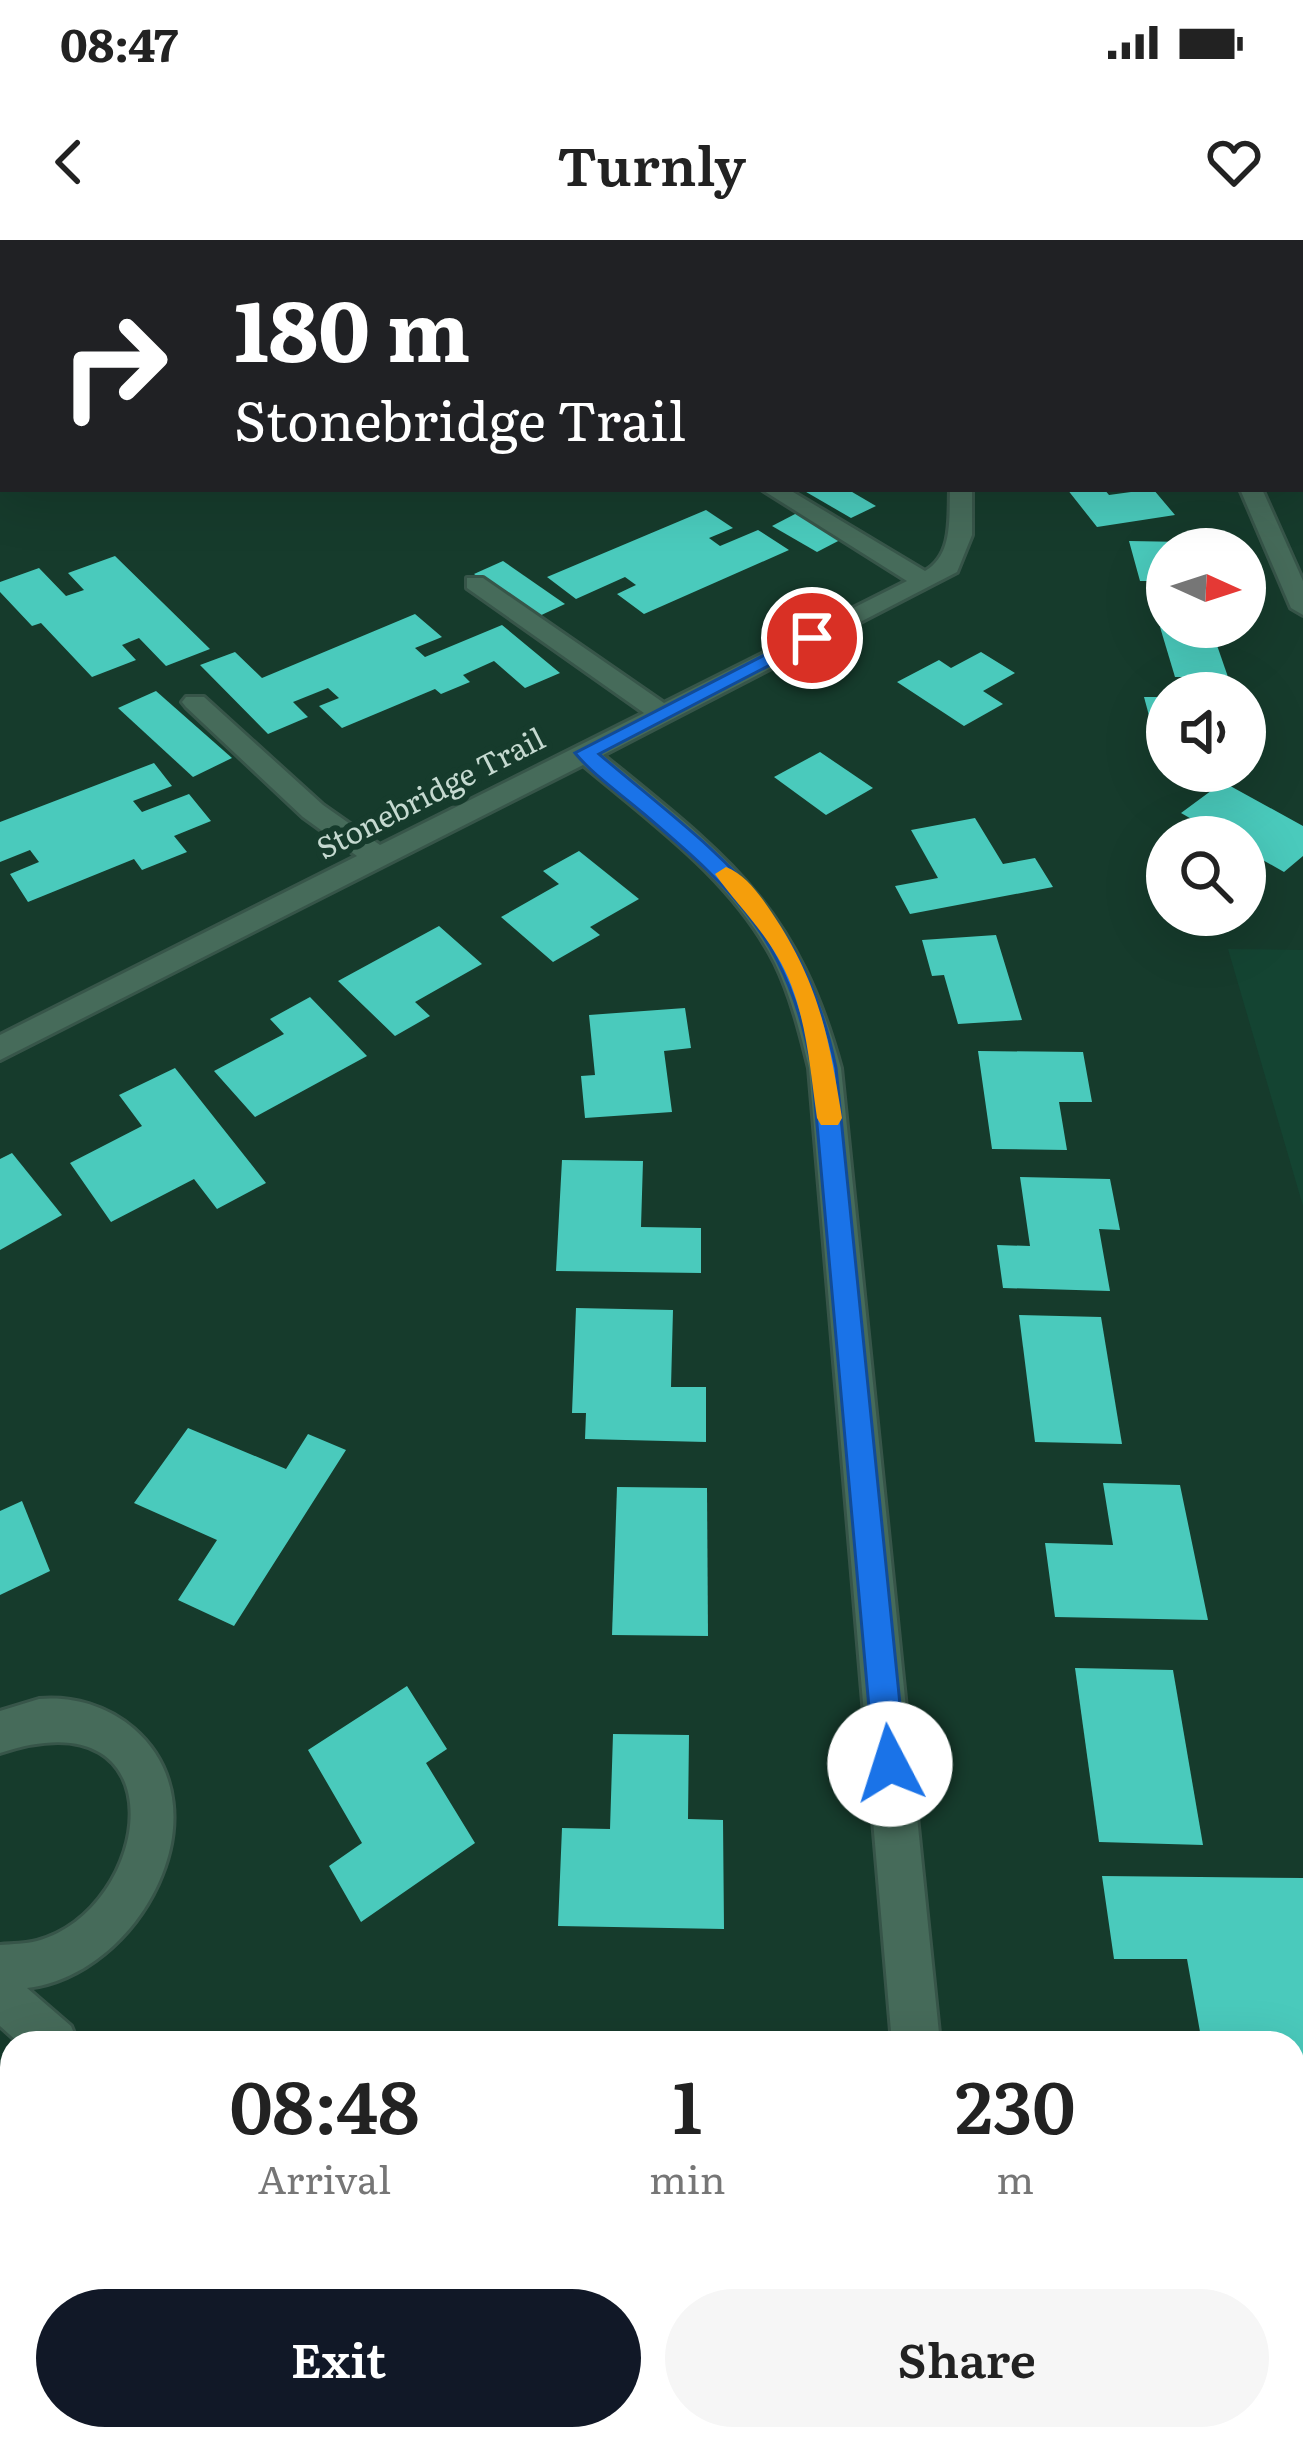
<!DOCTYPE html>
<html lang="en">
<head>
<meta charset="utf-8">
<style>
  body { margin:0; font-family:Literata,serif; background:#f6f6f6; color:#222; height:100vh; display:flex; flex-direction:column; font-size:45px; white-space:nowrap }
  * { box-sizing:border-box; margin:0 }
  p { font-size:39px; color:#767676 }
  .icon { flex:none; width:66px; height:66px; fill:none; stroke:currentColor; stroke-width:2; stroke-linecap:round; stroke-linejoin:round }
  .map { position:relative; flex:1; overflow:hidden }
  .drawer { position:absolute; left:0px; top:1791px; width:1305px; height:420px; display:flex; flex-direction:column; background:#fff; border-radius:36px 36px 0 0; box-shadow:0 12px 48px #0002 }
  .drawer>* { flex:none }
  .guide { position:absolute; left:0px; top:0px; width:1305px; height:252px; box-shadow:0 12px 48px #0002; background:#202124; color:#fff; overflow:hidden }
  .needle { width:78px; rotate:93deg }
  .tools { position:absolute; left:1146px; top:288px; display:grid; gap:24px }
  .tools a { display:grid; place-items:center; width:120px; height:120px; border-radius:50%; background:#fff; box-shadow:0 12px 48px #0002; font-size:60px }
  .pin { position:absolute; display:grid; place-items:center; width:102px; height:102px; color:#fff; margin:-51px; border:6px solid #fff; border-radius:50%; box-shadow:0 3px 12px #0007 }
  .me { position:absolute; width:132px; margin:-66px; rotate:355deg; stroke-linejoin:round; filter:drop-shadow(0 0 9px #0008) }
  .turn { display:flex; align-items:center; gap:42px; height:252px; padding:0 36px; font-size:54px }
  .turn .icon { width:156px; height:156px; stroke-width:2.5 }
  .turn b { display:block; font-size:84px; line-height:102px }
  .eta { display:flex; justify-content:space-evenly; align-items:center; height:204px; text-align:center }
  .eta b { font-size:72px; font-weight:600; line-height:84px }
  .action { display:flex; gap:24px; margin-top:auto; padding:24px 36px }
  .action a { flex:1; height:138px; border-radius:72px; background:#111827; color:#fff; font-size:48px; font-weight:600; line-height:138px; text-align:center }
  .action a+a { background:#f6f6f6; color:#222 }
  .status { display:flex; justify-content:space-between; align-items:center; height:84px; padding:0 60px; background:#fff; direction:ltr }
  .status svg { height:33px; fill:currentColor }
  header { display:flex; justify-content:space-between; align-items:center; height:156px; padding:0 36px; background:#fff; font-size:54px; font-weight:600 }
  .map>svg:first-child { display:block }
  .built { fill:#144432 }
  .building { fill:#4acabc }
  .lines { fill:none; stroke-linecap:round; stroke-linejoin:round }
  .minor-casing { stroke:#375549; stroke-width:6 }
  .minor { fill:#466b5a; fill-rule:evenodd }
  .route { fill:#1a73e8; stroke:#114b97; stroke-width:3 }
  .slow { fill:#f59e0b }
  .labels { text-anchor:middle; stroke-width:12; stroke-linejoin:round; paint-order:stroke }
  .far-street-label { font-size:30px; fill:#c5d9d0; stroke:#163b2c }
</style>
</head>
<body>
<div class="status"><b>08:47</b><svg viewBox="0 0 49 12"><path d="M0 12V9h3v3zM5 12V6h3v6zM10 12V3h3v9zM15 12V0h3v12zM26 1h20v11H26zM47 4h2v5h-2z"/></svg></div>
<header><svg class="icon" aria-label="back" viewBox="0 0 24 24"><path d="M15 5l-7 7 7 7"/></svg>Turnly<svg class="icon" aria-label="heart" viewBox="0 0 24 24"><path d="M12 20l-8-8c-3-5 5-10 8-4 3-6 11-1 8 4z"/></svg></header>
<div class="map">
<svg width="1303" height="2211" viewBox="0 0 1303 2211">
  <rect width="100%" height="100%" fill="#163b2c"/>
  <polygon class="built" points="1228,709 1303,710 1303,966"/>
  <g class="building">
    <polygon points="801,249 847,249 876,266 851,278"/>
    <polygon points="1067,249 1104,249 1109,255 1153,249 1175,275 1097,287"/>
    <polygon points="706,270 733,288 709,298 720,306 758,290 789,310 644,374 617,354 636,345 625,337 576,359 547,337"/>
    <polygon points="797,273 842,299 817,312 772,286"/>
    <polygon points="1129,301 1186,302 1188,309 1167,309 1167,360 1160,360 1155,341 1140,341"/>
    <polygon points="115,316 210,409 166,426 139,398 122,405 136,420 92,437 41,383 32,386 0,352 0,342 39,328 66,356 84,350 68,333"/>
    <polygon points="503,321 565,364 535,378 474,334"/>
    <polygon points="415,374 442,397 415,408 425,417 502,385 560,433 525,448 494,421 463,435 470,442 441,454 435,449 342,488 319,466 339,458 328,448 293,462 308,477 268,494 200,425 235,412 262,438"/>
    <polygon points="1160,387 1211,388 1228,437 1175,437"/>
    <polygon points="981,412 1015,433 983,451 1003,464 964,486 897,442 939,420 951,428"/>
    <polygon points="156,451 232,518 193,537 118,468"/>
    <polygon points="1144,457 1167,457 1167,524 1162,524"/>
    <polygon points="820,512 873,548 826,575 774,537"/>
    <polygon points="154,523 172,546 133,561 142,572 189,554 211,581 174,596 187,612 142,630 134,619 28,662 10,634 39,622 30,610 0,622 0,582"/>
    <polygon points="1223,542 1303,586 1303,616 1284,632 1245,610 1245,597 1223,597 1181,573"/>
    <polygon points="975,578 1003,624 1035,618 1053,647 910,674 895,646 938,638 911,590"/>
    <polygon points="579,611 639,659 590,687 600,695 553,722 501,677 559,644 543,631"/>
    <polygon points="439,686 482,724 415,762 430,776 395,796 338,741"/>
    <polygon points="996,695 1022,780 958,784 944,735 932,736 922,700"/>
    <polygon points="310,757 367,816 255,877 214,831 284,794 270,779"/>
    <polygon points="685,768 691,808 664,811 672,872 585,878 581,836 595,835 589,775"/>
    <polygon points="978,811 1083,812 1092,862 1059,862 1067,910 992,909"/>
    <polygon points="175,828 266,943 217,969 194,939 111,982 70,923 142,886 119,855"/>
    <polygon points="12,913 62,975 0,1010 0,919"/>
    <polygon points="562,920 643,921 641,987 701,988 701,1033 556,1031"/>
    <polygon points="1020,937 1110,939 1120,990 1099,989 1110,1051 1003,1048 997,1005 1030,1006"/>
    <polygon points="576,1068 673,1070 671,1147 706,1147 706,1202 585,1199 586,1173 572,1173"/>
    <polygon points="1019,1075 1101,1077 1122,1204 1035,1202"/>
    <polygon points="188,1188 286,1229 308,1194 346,1210 234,1386 178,1360 217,1300 134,1263"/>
    <polygon points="1103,1243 1180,1245 1208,1380 1055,1377 1045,1303 1113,1305"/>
    <polygon points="617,1247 707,1248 708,1396 612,1395"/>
    <polygon points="22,1261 50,1331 0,1355 0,1271"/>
    <polygon points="1075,1428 1173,1430 1203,1605 1099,1602"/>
    <polygon points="407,1446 447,1509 426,1523 475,1603 361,1682 329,1626 362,1603 308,1510"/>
    <polygon points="613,1494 689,1495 688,1579 723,1580 724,1689 558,1686 562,1588 610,1589"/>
    <polygon points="1102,1636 1303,1638 1303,1853 1293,1853 1293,1803 1202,1803 1187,1719 1114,1719"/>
    <rect x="1293" y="1984" width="10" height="164"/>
    <polygon points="99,2199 189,2199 183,2211 93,2211"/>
    <polygon points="266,2199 486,2199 485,2211 265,2211"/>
    <polygon points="541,2199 623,2199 623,2211 540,2211"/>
    <polygon points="642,2199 758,2199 758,2211 641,2211"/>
    <polygon points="1233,2202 1303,2204 1303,2211 1235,2211"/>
  </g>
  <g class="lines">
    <defs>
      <g id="minor">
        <rect x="478" y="0" width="18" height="3"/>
        <rect x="563" y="0" width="18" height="3"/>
        <rect x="641" y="0" width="18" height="3"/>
        <polygon points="896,0 914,0 915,3 897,3"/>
        <rect x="1302" y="3" width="1" height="12"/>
        <polygon points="0,31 3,32 3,45 0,44"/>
        <polygon points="1302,194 1303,195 1303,209 1302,208"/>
        <path d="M761 249H788L925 331C953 315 949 279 950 249H972V295L957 332 603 515C728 617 796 665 841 828L940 1803H892L809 828C800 792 791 756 775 723 733 640 652 583 583 525L0 820V795L357 616 303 577 186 467 182 462 186 457H204L323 565 380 605 644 473 467 348V338H483L664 463 907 341Z"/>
        <polygon points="1240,249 1262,249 1303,341 1303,375 1291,368"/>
        <path d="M39 1459C73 1456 108 1466 134 1489 228 1571 139 1735 27 1748L71 1786 78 1803H19L0 1786V1705C12 1704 26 1704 37 1701 153 1669 183 1452 0 1513V1471Z"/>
        <polygon points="926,2199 980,2199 982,2211 928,2211"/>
      </g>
    </defs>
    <use href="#minor" class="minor-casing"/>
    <use href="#minor" class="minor"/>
  </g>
  <path class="route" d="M805 394 822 398 599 514C718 615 802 665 836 828L906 1524 902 1536 890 1540 879 1536 874 1524 812 828C788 701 739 655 644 574 621 554 594 536 575 513Z"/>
  <path class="slow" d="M726 627C745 634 761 656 772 673 819 743 829 797 842 878L838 885H821L817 878C809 823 806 764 777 716 759 685 735 662 715 634Z"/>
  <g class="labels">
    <g class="far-street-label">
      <text transform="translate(431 554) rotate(-27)" y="10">Stonebridge Trail</text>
    </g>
  </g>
</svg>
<div class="tools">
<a><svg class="needle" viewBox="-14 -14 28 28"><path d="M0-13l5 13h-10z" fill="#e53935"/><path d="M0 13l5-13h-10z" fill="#767676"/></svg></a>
<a><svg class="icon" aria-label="sound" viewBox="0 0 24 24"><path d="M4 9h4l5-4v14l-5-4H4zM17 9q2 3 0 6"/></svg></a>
<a><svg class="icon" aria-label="search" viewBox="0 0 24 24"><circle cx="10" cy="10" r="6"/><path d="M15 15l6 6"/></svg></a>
</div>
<div class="pin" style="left:812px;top:398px;background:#d93025"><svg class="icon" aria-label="arrive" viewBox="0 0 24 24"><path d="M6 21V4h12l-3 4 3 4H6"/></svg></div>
<svg class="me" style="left:890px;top:1524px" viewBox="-20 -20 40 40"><circle r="19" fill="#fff"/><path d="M0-13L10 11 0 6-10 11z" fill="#1a73e8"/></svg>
<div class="guide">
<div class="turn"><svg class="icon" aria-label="right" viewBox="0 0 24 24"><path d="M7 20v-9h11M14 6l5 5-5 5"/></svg><div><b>180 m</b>Stonebridge Trail</div></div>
</div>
<section class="drawer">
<div class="eta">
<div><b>08:48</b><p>Arrival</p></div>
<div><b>1</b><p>min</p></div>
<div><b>230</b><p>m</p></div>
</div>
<div class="action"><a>Exit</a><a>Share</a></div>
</section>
</div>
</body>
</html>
